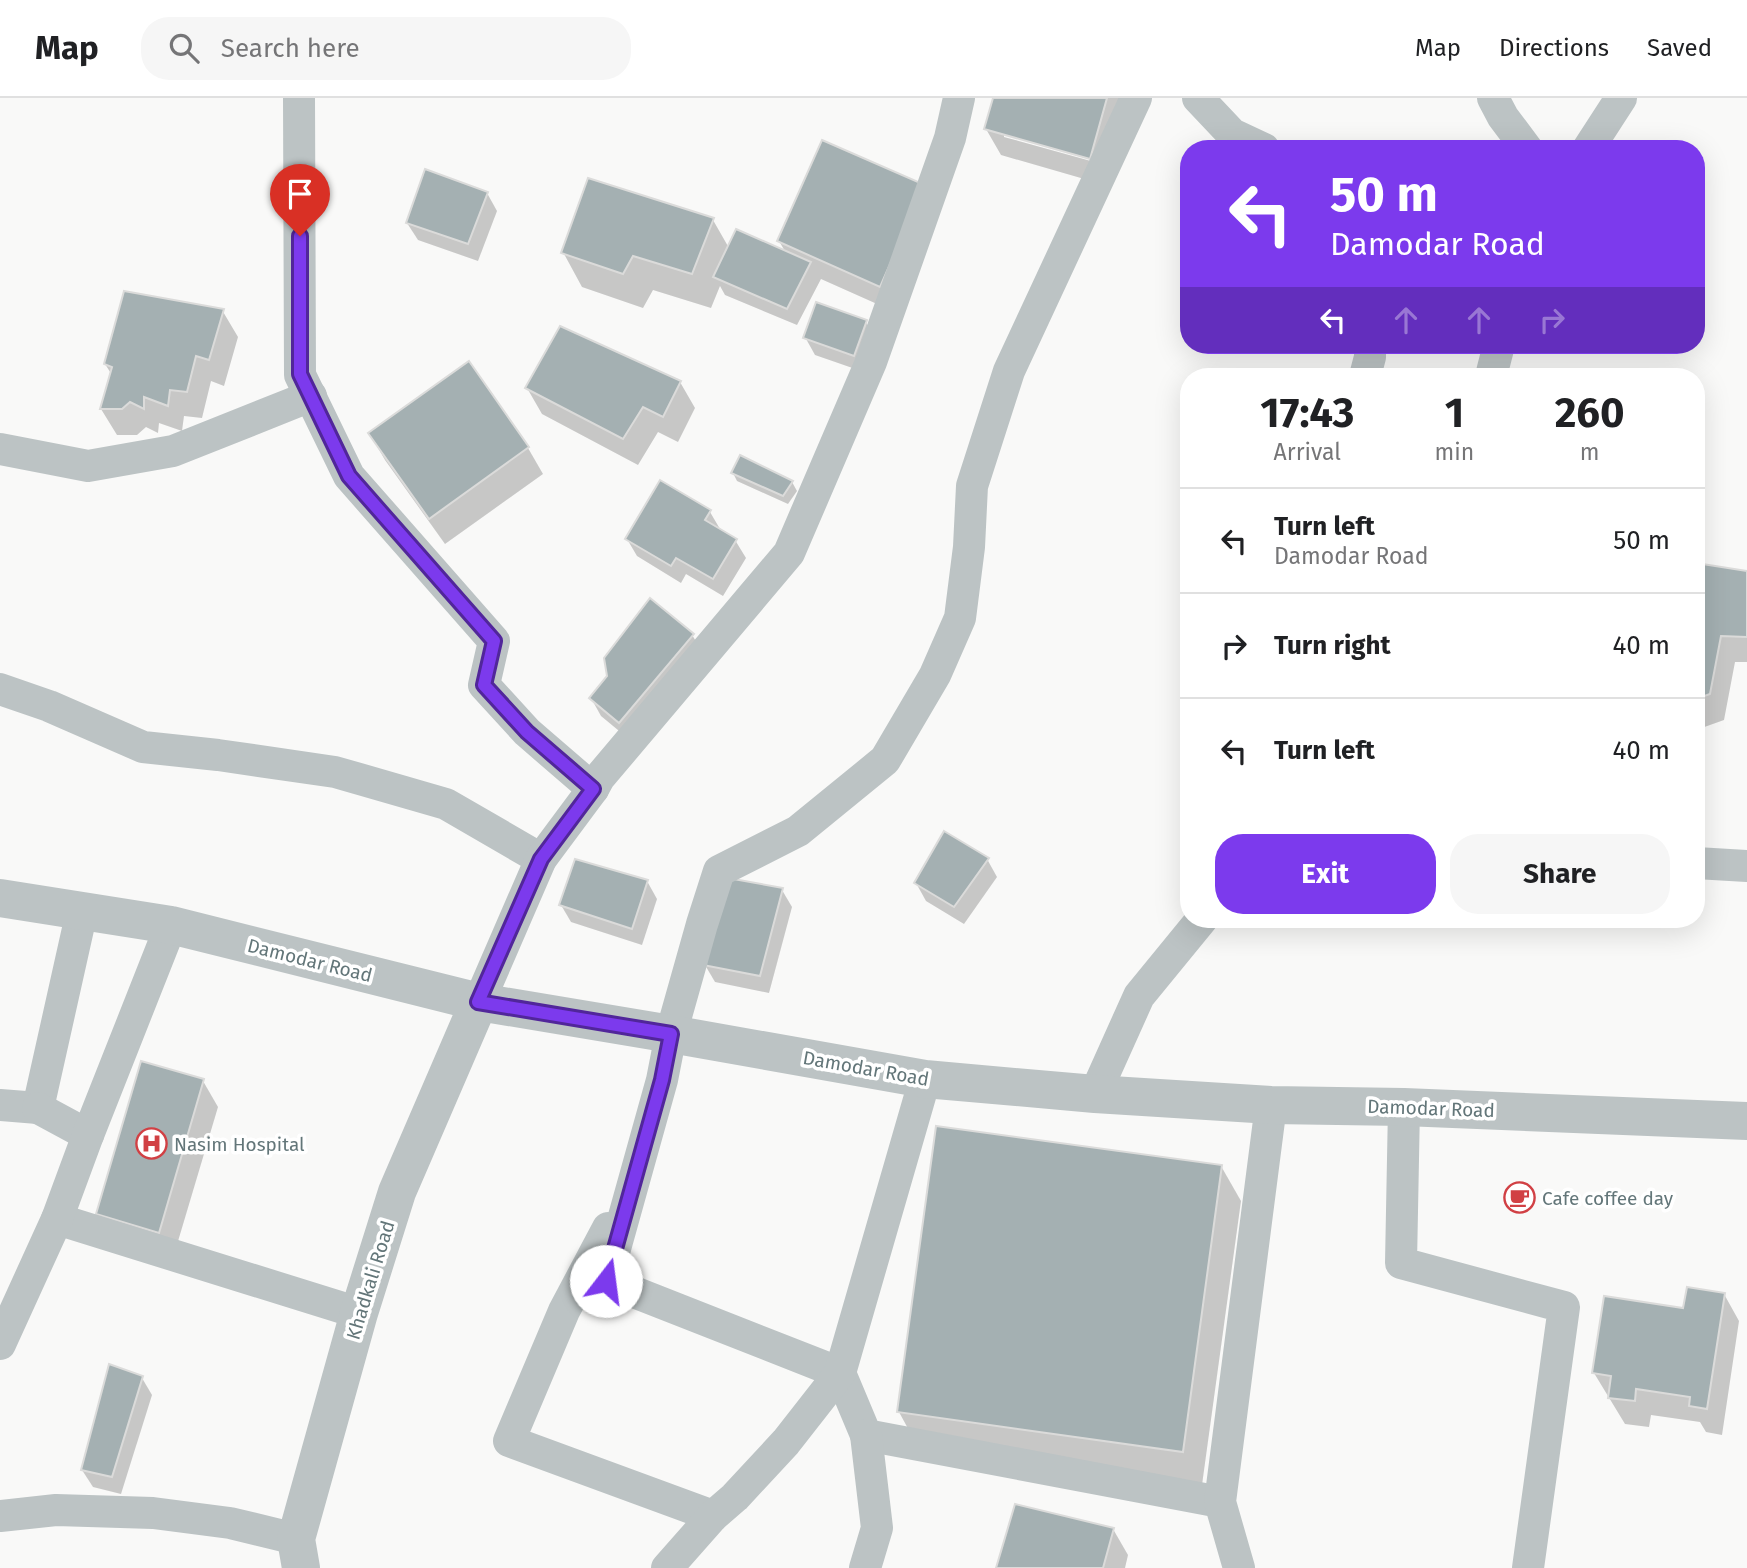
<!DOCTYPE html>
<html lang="en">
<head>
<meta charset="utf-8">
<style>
  body { margin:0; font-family:"Fira Sans",sans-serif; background:#f6f6f6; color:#202124; height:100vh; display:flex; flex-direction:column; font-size:26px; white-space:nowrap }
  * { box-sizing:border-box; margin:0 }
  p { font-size:23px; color:#757577 }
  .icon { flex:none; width:38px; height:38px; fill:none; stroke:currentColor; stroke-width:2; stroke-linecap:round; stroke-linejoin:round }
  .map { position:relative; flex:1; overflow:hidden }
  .panel { position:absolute; left:1180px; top:270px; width:525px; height:560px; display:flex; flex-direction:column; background:#fff; border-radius:28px; box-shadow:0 7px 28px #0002 }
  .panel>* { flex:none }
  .top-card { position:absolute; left:1180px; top:42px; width:525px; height:214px; border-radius:28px; box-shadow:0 7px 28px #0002; background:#7c3aed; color:#fff; overflow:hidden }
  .pin { position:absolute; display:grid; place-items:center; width:60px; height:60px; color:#fff; margin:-72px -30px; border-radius:50% 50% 50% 0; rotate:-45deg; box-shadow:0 0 7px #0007 }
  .pin .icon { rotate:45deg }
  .me { position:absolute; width:77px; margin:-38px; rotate:15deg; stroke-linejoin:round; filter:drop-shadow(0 0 5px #0008) }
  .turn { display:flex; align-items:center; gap:24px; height:147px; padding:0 35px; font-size:32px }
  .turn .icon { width:91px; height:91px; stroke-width:2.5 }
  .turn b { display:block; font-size:49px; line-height:60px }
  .lanes { display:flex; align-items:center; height:66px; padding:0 35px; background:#0003; justify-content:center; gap:35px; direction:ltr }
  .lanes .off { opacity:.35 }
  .eta { display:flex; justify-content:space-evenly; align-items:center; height:119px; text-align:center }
  .eta b { font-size:42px; font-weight:700; line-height:49px }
  .primary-button { display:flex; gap:14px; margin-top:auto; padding:14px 35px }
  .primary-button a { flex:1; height:80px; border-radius:28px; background:#7c3aed; color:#fff; font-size:28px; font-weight:700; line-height:80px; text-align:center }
  .primary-button a+a { background:#f6f6f6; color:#202124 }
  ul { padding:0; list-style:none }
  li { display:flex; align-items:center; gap:21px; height:105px; padding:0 35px; border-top:2px solid #e0e0e0 }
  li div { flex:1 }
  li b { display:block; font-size:26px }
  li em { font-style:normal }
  header { display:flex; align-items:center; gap:42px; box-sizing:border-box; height:98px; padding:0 35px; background:#fff; border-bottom:2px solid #e0e0e0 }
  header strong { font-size:33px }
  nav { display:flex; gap:38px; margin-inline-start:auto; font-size:24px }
  .search { width:490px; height:63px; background:#f6f6f6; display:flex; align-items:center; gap:18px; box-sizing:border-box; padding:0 24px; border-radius:28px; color:#757577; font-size:26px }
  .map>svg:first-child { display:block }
  .shadow { fill:#0003; fill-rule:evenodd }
  .building { fill:#a4b0b2; stroke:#dbdbda; stroke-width:2 }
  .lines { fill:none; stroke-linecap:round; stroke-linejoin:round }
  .minor { stroke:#bcc3c4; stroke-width:32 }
  .tertiary { stroke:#bcc3c4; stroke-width:38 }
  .route-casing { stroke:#51269a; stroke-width:18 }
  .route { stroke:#7c3aed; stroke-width:12 }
  .labels { text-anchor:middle; stroke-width:7; stroke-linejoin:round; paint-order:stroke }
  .street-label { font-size:19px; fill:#637679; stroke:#fff }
  .poi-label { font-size:19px; fill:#637679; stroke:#fff; text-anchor:start }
</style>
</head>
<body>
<header>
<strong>Map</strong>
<div class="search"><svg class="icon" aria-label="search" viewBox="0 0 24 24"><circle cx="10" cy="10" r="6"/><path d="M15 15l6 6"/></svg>Search here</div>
<nav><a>Map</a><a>Directions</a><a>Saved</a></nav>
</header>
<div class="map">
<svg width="1747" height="1470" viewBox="0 0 1747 1470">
  <rect width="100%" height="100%" fill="#f9f9f8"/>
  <g class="shadow">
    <path d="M994 0H1129L1105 87 1001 57 986 31ZM1004 35 1099 62 1098 65 1004 39Z"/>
    <polygon points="923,89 895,214 821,181 797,227 725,197 720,188 711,210 653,192 643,210 582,189 563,154 713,122 729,150 786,155 779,143"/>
    <polygon points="487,95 497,113 478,163 418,142 407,125"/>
    <polygon points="222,212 238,239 224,288 211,283 202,320 184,318 182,333 159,325 158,335 146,329 137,337 117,337 101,311 112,277 105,266"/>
    <polygon points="865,223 876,241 864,274 815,257 805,239"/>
    <polygon points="680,284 695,310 678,344 658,334 638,367 542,316 527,290"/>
    <polygon points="370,336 528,350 543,376 445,446 385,362"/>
    <polygon points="741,359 792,384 797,393 788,406 737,383 733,375"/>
    <polygon points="710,414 720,431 735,442 746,460 723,498 686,476 681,485 637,458 627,441"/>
    <polygon points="1696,466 1747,474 1747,564 1735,564 1724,622 1696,632"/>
    <polygon points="692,537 703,554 630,642 601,618 591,600"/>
    <polygon points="987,761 997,779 964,826 926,803 916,785"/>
    <polygon points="647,783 657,801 642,847 571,824 561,807"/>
    <polygon points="782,792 792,809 769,895 715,884 705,867"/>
    <polygon points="203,983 218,1009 173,1160 113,1142 97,1116"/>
    <polygon points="1221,1068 1241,1103 1202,1387 918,1349 899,1314"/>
    <polygon points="1724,1196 1739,1223 1722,1337 1706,1334 1700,1324 1651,1317 1649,1329 1625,1326 1594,1275 1685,1212"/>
    <polygon points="142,1280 152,1297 121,1396 93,1389 82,1372"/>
    <polygon points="1113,1431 1128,1457 1125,1470 997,1470"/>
  </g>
  <g class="building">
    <polygon points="993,0 1107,0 1090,61 984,31"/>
    <polygon points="822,42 925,87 880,189 777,143"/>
    <polygon points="425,71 488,94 468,146 406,125"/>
    <polygon points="588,80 714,120 692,176 633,158 623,176 561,155"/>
    <polygon points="736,131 811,164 787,211 713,179"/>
    <polygon points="124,193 224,211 209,262 196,258 187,294 170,292 168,308 144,299 144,311 130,304 122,311 100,311 112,269 104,266"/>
    <polygon points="816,204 867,222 854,258 803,240"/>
    <polygon points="560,228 681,283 663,319 643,309 623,341 525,290"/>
    <polygon points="469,263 529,349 429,421 368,335"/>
    <polygon points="740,357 793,383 783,398 731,375"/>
    <polygon points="660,382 711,412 705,422 737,441 713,481 676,460 671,468 625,441"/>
    <polygon points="1696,465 1747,473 1747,539 1721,538 1710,596 1696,601"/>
    <polygon points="650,500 694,536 619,625 589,600 607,578 604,560"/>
    <polygon points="944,733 989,760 954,809 914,785"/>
    <polygon points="575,761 648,782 632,831 559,807"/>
    <polygon points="728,780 783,790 760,878 703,867"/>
    <polygon points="141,963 204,981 159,1135 96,1116"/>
    <polygon points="936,1028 1222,1067 1183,1354 897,1314"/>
    <polygon points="1687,1189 1725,1195 1707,1311 1689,1308 1690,1299 1636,1291 1635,1303 1608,1300 1611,1278 1592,1275 1604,1198 1683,1210"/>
    <polygon points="109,1266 143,1278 112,1379 81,1372"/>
    <polygon points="1015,1406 1114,1430 1103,1470 996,1470"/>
  </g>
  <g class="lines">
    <g class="minor">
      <polyline points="299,0 300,277 349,378 494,543 484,587 527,634 593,691"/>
      <polyline points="1136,0 1009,273 972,388 969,449 960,520 935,577 885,662 798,733 719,773 702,826 671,936 662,982 606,1183 840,1275 866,1337 1220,1404"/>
      <polyline points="1198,0 1232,36 1264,51"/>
      <polyline points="1493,0 1503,19 1527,51"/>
      <polyline points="1588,51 1621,0"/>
      <polyline points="1365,278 1370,259 1370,247"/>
      <polyline points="1491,278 1499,247"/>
      <polyline points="0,351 88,368 173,353 311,298"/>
      <polyline points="0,591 49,608 143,649 218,657 335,674 446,706 541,761"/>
      <polyline points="1696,765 1747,768"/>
      <polyline points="479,904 541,761 593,691 599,680 789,455 871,264 950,40 959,0"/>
      <polyline points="1095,996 1139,898 1202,821"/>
      <polyline points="0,1007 38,1010 82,813"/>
      <polyline points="1404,1009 1401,1165 1564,1209 1528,1470"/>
      <polyline points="38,1010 88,1037"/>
      <polyline points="57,1121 359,1215"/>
      <polyline points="608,1130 564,1213 509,1343 713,1418"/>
      <polyline points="0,1246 57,1121 88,1037 171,827"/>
      <polyline points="0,1418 56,1412 153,1415 230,1425 296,1441"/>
      <polyline points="667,1470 713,1418 735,1399 786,1344 840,1275 925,981"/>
      <polyline points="865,1470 877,1430 866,1337"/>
      <polyline points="1239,1470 1220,1404 1271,1007"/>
    </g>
    <g class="tertiary">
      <polyline points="0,800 171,827 479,904 671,936 925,981 1095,996 1271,1007 1404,1009 1747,1023"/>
      <polyline points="301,1470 296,1441 359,1215 397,1094 479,904"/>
    </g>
  </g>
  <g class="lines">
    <defs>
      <polyline id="route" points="300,138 300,276 349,378 494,543 484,587 527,634 593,691 541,761 478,904 671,936 662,982 606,1183"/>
    </defs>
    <use href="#route" class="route-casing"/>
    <use href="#route" class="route"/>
  </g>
  <defs>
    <symbol id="hospital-ring" viewBox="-11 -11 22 22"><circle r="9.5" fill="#fff" stroke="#d14044" stroke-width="1.5"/><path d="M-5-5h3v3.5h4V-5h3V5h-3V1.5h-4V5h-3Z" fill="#d14044"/></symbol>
    <symbol id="cafe-ring" viewBox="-11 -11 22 22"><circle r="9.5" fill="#fff" stroke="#d14044" stroke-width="1.5"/><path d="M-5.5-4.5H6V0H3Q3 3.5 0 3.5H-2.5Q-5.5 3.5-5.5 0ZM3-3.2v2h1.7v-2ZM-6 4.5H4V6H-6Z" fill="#d14044"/></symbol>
  </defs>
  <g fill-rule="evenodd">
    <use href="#hospital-ring" x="134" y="1028" width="35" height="35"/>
    <use href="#cafe-ring" x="1502" y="1082" width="35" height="35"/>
  </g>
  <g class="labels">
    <g class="street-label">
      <text transform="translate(310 862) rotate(14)" y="7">Damodar Road</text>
      <text transform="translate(866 970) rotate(10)" y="7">Damodar Road</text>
      <text transform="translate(1431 1010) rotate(2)" y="7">Damodar Road</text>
      <text transform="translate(370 1182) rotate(-73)" y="7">Khadkali Road</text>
    </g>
    <g class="poi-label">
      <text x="174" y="1053">Nasim Hospital</text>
      <text x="1542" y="1107">Cafe coffee day</text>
    </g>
  </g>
</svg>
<div class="pin" style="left:300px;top:138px;background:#d93025"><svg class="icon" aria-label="arrive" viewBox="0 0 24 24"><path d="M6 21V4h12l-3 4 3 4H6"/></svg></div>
<svg class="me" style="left:606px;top:1183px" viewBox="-20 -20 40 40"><circle r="19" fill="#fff"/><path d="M0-13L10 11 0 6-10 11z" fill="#7c3aed"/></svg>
<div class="top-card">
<div class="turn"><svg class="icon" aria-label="left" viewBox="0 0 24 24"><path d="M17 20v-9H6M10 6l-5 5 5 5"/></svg><div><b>50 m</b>Damodar Road</div></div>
<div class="lanes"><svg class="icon" aria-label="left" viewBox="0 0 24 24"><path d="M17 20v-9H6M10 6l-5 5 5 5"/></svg><svg class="icon off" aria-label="ahead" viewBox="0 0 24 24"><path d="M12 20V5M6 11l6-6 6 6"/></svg><svg class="icon off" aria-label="ahead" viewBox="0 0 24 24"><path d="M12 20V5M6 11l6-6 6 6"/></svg><svg class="icon off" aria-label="right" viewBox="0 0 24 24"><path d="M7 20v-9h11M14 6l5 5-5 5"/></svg></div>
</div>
<section class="panel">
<div class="eta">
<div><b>17:43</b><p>Arrival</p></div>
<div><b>1</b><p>min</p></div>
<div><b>260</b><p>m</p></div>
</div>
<ul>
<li><svg class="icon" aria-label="left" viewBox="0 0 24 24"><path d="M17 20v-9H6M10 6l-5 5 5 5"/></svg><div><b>Turn left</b><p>Damodar Road</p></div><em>50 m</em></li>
<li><svg class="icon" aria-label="right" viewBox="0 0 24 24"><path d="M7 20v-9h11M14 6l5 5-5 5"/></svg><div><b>Turn right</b></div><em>40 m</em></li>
<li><svg class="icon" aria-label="left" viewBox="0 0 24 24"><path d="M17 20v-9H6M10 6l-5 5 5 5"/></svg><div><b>Turn left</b></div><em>40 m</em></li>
</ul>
<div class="primary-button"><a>Exit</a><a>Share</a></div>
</section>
</div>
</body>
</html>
